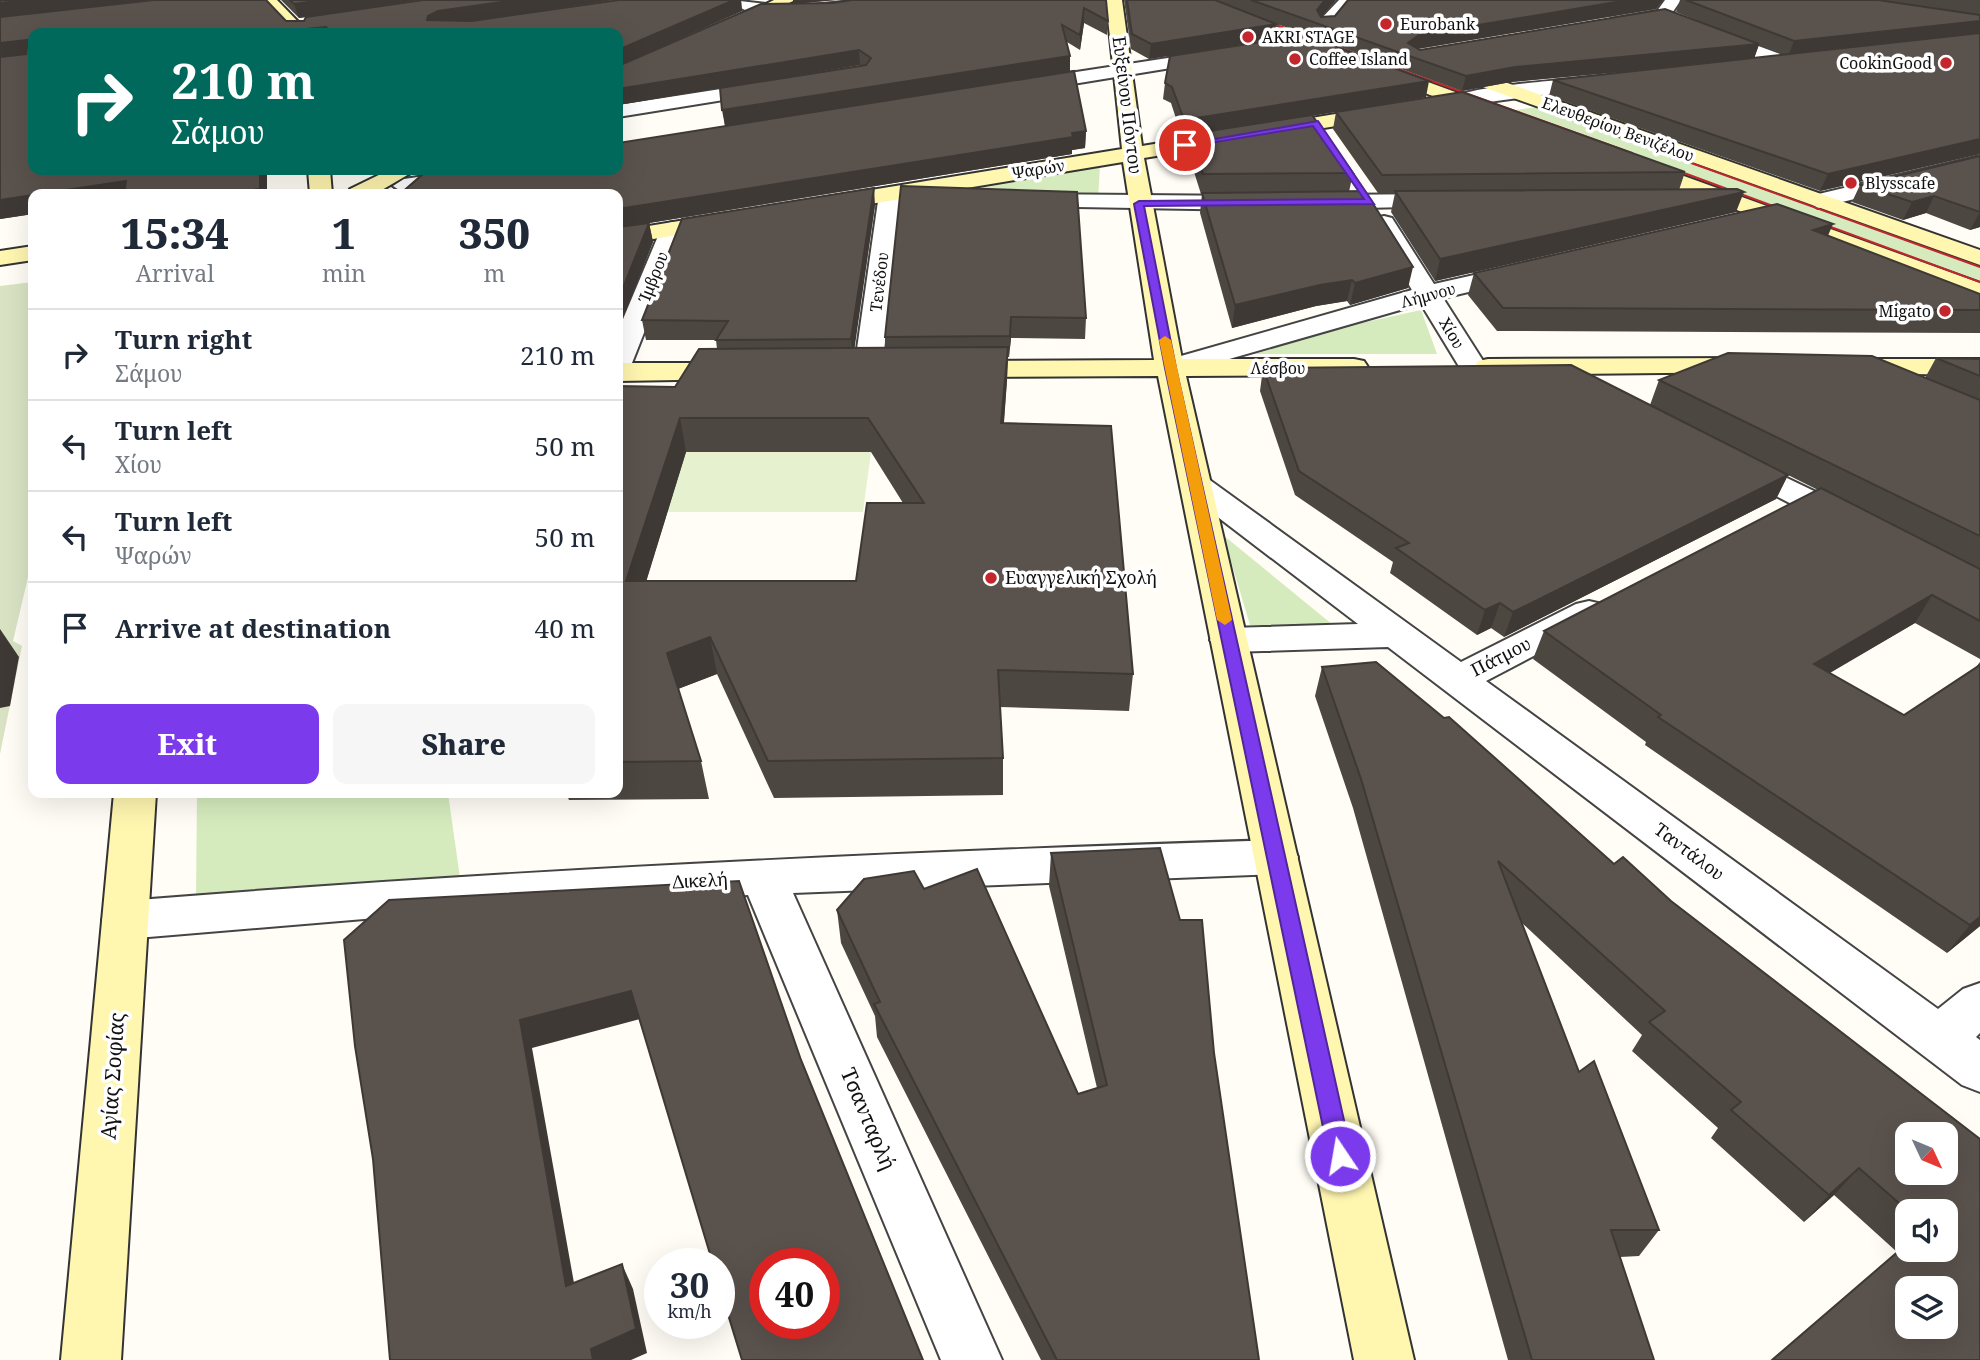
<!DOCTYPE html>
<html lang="en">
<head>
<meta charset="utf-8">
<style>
  body { margin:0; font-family:"Noto Serif",serif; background:#f6f6f7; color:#1f2937; height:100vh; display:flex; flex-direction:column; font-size:26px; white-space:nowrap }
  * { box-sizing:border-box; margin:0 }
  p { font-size:23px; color:#747a83 }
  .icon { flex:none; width:38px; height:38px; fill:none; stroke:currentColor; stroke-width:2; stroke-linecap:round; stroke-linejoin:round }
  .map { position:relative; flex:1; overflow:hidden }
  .side { position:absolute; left:28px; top:189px; width:595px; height:609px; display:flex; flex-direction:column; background:#fff; border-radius:14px; box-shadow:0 7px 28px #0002 }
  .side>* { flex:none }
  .top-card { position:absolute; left:28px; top:28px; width:595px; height:147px; border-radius:14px; box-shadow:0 7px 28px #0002; background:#00695c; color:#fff; overflow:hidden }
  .needle { width:46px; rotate:134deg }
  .fabs { position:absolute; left:1895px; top:1122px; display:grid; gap:14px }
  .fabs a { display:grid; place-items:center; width:63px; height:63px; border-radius:14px; background:#fff; box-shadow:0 7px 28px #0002; font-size:35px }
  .speed { position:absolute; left:644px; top:1248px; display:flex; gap:14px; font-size:35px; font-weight:700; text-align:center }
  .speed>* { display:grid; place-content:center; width:91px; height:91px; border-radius:50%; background:#fff; box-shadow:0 7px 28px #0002; line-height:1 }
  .speed small { font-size:18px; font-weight:400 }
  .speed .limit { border:10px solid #d22; background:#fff; color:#111 }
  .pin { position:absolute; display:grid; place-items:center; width:60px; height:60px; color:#fff; margin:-30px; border:4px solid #fff; border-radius:50%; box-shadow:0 2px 7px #0007 }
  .me { position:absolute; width:77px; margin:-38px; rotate:348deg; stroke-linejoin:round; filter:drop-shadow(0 0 5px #0008) }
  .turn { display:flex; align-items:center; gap:24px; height:147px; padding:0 28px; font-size:32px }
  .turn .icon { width:91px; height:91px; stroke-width:2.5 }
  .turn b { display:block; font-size:49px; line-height:60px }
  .eta { display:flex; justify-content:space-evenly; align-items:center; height:119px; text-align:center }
  .eta b { font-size:42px; font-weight:800; line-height:49px }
  .action { display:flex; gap:14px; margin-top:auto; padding:14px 28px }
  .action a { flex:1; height:80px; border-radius:14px; background:#7c3aed; color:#fff; font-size:28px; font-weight:800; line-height:80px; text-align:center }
  .action a+a { background:#f6f6f7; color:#1f2937 }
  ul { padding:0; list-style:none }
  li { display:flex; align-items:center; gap:21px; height:91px; padding:0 28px; border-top:2px solid #e0e1e3 }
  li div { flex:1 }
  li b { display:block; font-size:26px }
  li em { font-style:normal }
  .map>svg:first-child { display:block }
  .green { fill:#d5ebbd }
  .cemetery { fill:#d9e3c4 }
  .pitch { fill:#e6f2cf }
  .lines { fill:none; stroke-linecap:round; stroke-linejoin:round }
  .street-casing { stroke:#444; stroke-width:4 }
  .secondary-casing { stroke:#333; stroke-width:4 }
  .street { fill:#fff; fill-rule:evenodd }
  .secondary { fill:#fff6b0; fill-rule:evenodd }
  .tram { stroke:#c4262e; stroke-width:2 }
  .wall { fill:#4d4742; fill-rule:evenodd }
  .shaded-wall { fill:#3f3936 }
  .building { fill:#5a524d; stroke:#3f3936; stroke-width:2; fill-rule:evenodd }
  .route { fill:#7c3aed; stroke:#51269a; stroke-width:2 }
  .slow { fill:#f59e0b }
  .poi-dot { fill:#c4262e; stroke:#fff; stroke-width:2.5 }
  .labels { text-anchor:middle; stroke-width:7; stroke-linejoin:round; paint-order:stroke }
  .far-poi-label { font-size:16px; fill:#111; stroke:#fff; text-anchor:start }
  .far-street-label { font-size:16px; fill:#111; stroke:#fff }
  .street-label { font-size:18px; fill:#111; stroke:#fff }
  .poi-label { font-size:18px; fill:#111; stroke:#fff; text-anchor:start }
  .near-street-label { font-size:21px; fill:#111; stroke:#fff }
</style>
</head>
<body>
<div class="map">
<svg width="1980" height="1360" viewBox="0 0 1980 1360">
  <rect width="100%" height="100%" fill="#fffdf5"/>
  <g class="green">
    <polygon points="1545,106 1980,262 1980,287 1508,111"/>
    <polygon points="1100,166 1098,200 955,188"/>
    <polygon points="1421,310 1437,354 1238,354 1256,346"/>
    <polygon points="1223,535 1333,625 1250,625"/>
    <polygon points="197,793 448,793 460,878 196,898"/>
  </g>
  <polygon class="cemetery" points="33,282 33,556 13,641 22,646 0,754 0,286"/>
  <polygon class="pitch" points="686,452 871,452 863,512 667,512"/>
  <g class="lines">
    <defs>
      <g id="street">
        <path d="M731 0 793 7 862 0H903L895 5C856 10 760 33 731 0Z"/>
        <polygon points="1339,0 1356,0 1331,29 1319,29 1317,25 1319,21"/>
        <polygon points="1665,0 1681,0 1668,19 1617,28 1609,23 1611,19 1657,11"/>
        <polygon points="1707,27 1796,60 1799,64 1790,69 1784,68 1701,36 1698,32"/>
        <polygon points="1220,50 1229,55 1226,59 1024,92 1015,86 1024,80"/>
        <path d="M1602 76 1609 78 1611 82 1609 86 1459 106 1449 100C1460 86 1578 79 1602 76Z"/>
        <polygon points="772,81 779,83 781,87 779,91 618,117 618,105"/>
        <polygon points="1980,156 1980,168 1818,208 1807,201 1810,196"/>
        <polygon points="466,170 517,170 506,177 404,193 393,186 404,179"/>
        <polygon points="890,187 934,191 945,198 934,205 900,202 882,370 878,376 868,378 858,376 854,370 879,194"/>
        <polygon points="1026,194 1252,196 1263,203 1252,210 1018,206 1015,201 1018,196"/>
        <polygon points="1445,194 1453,196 1456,201 1453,206 1319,209 1308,202 1319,195"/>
        <polygon points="1384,216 1392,218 1434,284 1523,264 1532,267 1536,272 1532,277 1443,298 1487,367 1483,373 1473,375 1463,373 1421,304 1170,376 1160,374 1156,368 1160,362 1412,290 1372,223 1376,218"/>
        <polygon points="673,222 681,224 685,229 632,363 628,369 618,371 618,331 661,229 665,224"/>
        <polygon points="1735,453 1862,514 1867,521 1862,528 1850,531 1838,528 1724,469 1719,462 1724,455"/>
        <polygon points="1196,475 1207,478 1461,662 1576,604 1589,601 1602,604 1607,612 1602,620 1486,681 1938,1009 1963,989 1980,983 1980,1033 1976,1037 1980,1040 1980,1092 1962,1085 1388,647 1229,652 1216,648 1210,640 1216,632 1229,628 1358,624 1185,492 1180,485 1185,478"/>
        <path d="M1276 840 1292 845 1298 857 1292 869 1276 874 793 893 1002 1360H941L748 895 412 915 125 939 109 933 102 920 109 907 125 901C508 870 892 852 1276 840Z"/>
      </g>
      <g id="secondary">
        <polygon points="260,0 277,0 309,33 291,33"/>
        <polygon points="774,0 795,0 737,29 731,30 723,25"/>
        <polygon points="1106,0 1122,0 1142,146 1384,106 1394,112 1384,118 1144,158 1182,359 1354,359 1364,361 1368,367 1364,373 1354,375 1186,376 1414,1360 1354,1360 1158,376 956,377 946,375 942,369 946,363 956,361 1154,360 1123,162 822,212 811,205 822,198 1122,149"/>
        <polygon points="1180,0 1203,0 1502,109 1505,113 1495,119 1488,117"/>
        <polygon points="1462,67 1980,250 1980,265 1455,77 1453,73"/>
        <polygon points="1634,158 1980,283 1980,300 1626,169 1623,164"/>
        <polygon points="308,170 330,170 332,194 310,194"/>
        <polygon points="389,170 416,170 375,194 347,194 350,189"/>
        <polygon points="728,213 736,215 740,220 736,225 618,245 618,231"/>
        <polygon points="33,246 33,260 0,265 0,251"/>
        <polygon points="1750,358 1760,360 1764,366 1760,372 1488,375 1478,373 1474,367 1478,361 1488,359"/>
        <polygon points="1848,359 1980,359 1980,375 1838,373 1834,367 1838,361"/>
        <polygon points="618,363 738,363 748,365 752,371 748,377 738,379 618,381"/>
        <polygon points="114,793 156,793 121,1360 61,1360"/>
      </g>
    </defs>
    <use href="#street" class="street-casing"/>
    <use href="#secondary" class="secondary-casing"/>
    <use href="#street" class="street"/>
    <use href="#secondary" class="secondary"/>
    <g class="tram">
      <polyline points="1260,19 1632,153"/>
      <polyline points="1591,127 1980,267"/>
      <polyline points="1668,167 1789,212"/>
      <polyline points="1812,220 1980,282"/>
    </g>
  </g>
  <g class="wall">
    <path d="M0 0H150L85 8 154 0H266L286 21H304L306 17 423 0H614L471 21H472L619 0H741L742 11 631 60 761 4 793 3V0H836L804 3H833L852 0H1106L1108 21 1107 35 1084 23 1080 50 1067 42 1070 56V71H1074L1086 131 1085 148 1072 150V154L649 223 653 242 618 330V194H400L423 174 448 170H618V143L725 126 720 88 618 105V33H33V170H267V194H33V214L0 219ZM860 65 861 66 781 78Z"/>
    <polygon points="281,0 419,0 299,18"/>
    <path d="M1124 0H1336L1321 17 1335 16 1348 0H1663L1656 9 1418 49 1420 50 1733 35 1676 12 1680 0H1980V154L1820 191 1549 96 1553 80 1657 69 1511 82 1462 91 1266 20 1276 24 1274 39 1149 59 1131 49ZM1759 45 1776 51 1784 55 1754 58Z"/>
    <polygon points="1165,83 1426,97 1312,116 1353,173 1349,192 1408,288 1350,305 1347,301 1316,306 1232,328 1200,213 1202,194 1201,194 1188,153 1189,136 1182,137 1171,103 1163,99"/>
    <polygon points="1336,112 1685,172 1679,190 1736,212 1435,281 1391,212 1395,193 1378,193 1333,129"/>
    <polygon points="1980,156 1980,227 1970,230 1926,213 1903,220 1852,202 1860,185"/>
    <path d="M901 186 1086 318 1085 339 1011 338 1009 357H1008L1007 380 1004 423 1133 674 1129 711 1000 707 1003 758V795L774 798 717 674 678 689 701 761 709 799 569 800 566 793H618V386L675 387 717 349 716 340H646L642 320 875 205 854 348H885V337ZM686 452H871L903 503 856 581H646Z"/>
    <polygon points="1828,236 1980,294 1980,333 1497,331 1468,295 1474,273"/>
    <polygon points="1936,358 1980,359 1980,659 1915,623 1830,673 1904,715 1976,667 1980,662 1980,926 1947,953 1645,745 1646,742 1533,659 1544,631 1818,490 1788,475 1776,499 1504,637 1491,628 1477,635 1390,573 1393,562 1295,495 1260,391 1263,368 1650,405 1659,380 1925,378"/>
    <path d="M1322 667 1614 864 1671 901 1980 1139V1360L1897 1252 1834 1195 1804 1222 1711 1138 1718 1128 1632 1051 1642 1035 1522 923 1579 1072 1659 1230 1639 1256 1620 1257 1654 1360H1508L1353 808 1315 696ZM1908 1211H1946L1908 1250Z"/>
    <polygon points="1051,853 1214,1053 1259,1360 1041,1360 877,1037 875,1016 841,943 837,910 924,889 1078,1094 1097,1088 1049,886"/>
  </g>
  <g class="shaded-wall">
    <polygon points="27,0 150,0 0,18 0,3"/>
    <polygon points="323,0 419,0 299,18 294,4"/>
    <polygon points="516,0 614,0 442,25 427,20 428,16 438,11"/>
    <polygon points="734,0 741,0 742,11 618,66 618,50"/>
    <polygon points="793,0 836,0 793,4"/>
    <polygon points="1325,0 1336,0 1315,24 1317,10"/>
    <polygon points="1628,0 1663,0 1656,9 1416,49 1408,43 1419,35"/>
    <polygon points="1084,8 1084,23 1080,50 1080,35"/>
    <polygon points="1980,21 1980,34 1788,56 1794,41"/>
    <polygon points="1276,24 1274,39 1149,59 1151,44"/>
    <polygon points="326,27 328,33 264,33"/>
    <polygon points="28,40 33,55 0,58 0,43"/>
    <polygon points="1759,44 1754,59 1511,82 1462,91 1466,76 1515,67"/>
    <polygon points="859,50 860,65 618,105 618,89"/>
    <polygon points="1070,56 1070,71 725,126 722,110"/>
    <polygon points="1429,81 1426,97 1182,137 1184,120"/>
    <polygon points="1086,131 1085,148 1072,150 1072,154 649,223 653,242 618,330 618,209"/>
    <polygon points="1980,139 1980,154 1820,191 1828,174"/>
    <polygon points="260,170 267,170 267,194 225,194"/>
    <polygon points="126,181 132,194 36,194"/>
    <polygon points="874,188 875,205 853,359 851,339"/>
    <polygon points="1744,192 1736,212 1435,281 1440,259"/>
    <polygon points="33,195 33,214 0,219 0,200"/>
    <polygon points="1934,196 1926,213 1903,220 1912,202"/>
    <polygon points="1980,212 1980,227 1970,230"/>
    <polygon points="1833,224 1824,245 1813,230"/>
    <polygon points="1413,267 1408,288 1350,305 1355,283"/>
    <polygon points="1352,280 1347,301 1316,306 1232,328 1235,305 1320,285"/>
    <polygon points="1011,317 1011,338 1009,357 1010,336"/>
    <polygon points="1008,347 1007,380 1001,457 1001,423"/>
    <polygon points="680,418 686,452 635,618 626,581"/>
    <polygon points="1788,475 1776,499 1504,637 1513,612"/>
    <polygon points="1932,595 1915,623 1798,691 1814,664"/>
    <polygon points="1500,603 1491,628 1477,635 1485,610"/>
    <polygon points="0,629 19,657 10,706 0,708"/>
    <polygon points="710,637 717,674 675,690 667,653"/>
    <polygon points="1980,917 1980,926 1947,953 1970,925"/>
    <polygon points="631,991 640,1019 532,1048 579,1311 566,1286 520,1020"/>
    <polygon points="1859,1168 1834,1195 1804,1222 1829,1195"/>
    <polygon points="622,1264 633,1289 647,1353 631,1360 593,1360 591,1349"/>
  </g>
  <g class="building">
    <polygon points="0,0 27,0 0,3"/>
    <polygon points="154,0 266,0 286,21 304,21 306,17 423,0 516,0 438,11 428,16 427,20 472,21 619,0 734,0 618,50 618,33 331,33 326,27 264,33 33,33 33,170 260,170 260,189 225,194 124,194 126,181 0,200 0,57 26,54 28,40 0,43 0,17"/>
    <polygon points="290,0 323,0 294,4"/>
    <polygon points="852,0 1106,0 1108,21 1084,8 1080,35 1062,25 1070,56 722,110 720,88 866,65 871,58 859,50 618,89 618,66 761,4 833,3"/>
    <polygon points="1127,0 1215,0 1276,24 1151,44 1132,34"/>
    <polygon points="1251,0 1325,0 1317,10 1321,17 1335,16 1348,0 1628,0 1419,35 1408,43 1420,50 1665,9 1759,44 1515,67 1466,76"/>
    <polygon points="1686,0 1878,0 1980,15 1980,21 1794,41"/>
    <polygon points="1980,33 1980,139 1828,174 1553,80"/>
    <polygon points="1305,35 1429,81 1184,120 1172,87 1165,83 1170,56"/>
    <polygon points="1074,71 1086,131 1072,133 1073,137 618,209 618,194 400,194 423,174 448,170 618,170 618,143"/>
    <polygon points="1462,92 1685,172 1382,175 1336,112"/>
    <polygon points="1312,115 1353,173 1203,174 1190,134"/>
    <polygon points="1980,156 1980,212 1934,196 1912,202 1860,185"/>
    <polygon points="901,186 1077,192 1086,318 1011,317 1010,336 885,337"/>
    <polygon points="874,188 851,339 716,340 728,321 642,320 682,219"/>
    <polygon points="1737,189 1744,192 1440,259 1395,191"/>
    <polygon points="1365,191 1413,267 1355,283 1352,280 1320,285 1235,305 1202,193"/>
    <polygon points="1777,204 1833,224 1813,230 1980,294 1980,310 1503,308 1474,273"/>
    <polygon points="649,223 618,300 618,227"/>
    <path d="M1008 347 1001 423 1111 426 1133 674 998 670 1003 758 768 761 710 637 667 653 701 761 618 762V386L675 387 699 349ZM680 418H868L924 503H867L856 581H626Z"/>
    <polygon points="1728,353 1872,356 1980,400 1980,536 1659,380"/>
    <polygon points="1936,358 1980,359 1980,376"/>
    <polygon points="1571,365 1788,475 1513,612 1500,603 1485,610 1396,548 1409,543 1299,471 1263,368"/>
    <polygon points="1821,488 1980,569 1980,621 1932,595 1814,664 1904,715 1980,665 1980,917 1970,925 1658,717 1661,715 1544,631"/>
    <path d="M1376 662 1444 718 1449 717 1614 864 1623 857 1671 901 1980 1139V1360H1772L1908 1243V1250H1946V1211H1908L1859 1168 1829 1195 1731 1110 1741 1102 1649 1022 1665 1011 1498 861 1579 1072 1594 1061 1659 1230H1611L1654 1360H1532L1361 779 1322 667ZM1908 1134H1946V1172H1908ZM1908 1288H1946V1326H1908Z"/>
    <polygon points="1160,848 1180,920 1202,920 1214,1053 1259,1360 1057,1360 874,1004 880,1002 837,910 864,879 914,871 924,889 977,869 1078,1094 1107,1085 1051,853"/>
    <path d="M739 881 801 1060 923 1360H742L719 1285V1264H713L631 991 520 1020 566 1286 622 1264 636 1329 591 1349 593 1360H390L373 1159 355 1046 344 940 389 900ZM765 1264H824V1323H765Z"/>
  </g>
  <polygon class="route" points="1318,121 1374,204 1144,206 1176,368 1352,1156 1348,1163 1340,1166 1332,1163 1329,1156 1165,368 1134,204 1139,201 1364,199 1313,126 1185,147 1181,145"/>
  <polygon class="slow" points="1165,336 1171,340 1232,620 1225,625 1217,620 1159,340"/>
  <g class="poi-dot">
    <circle cx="1386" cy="24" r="7"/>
    <circle cx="1248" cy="37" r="7"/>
    <circle cx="1295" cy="59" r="7"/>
    <circle cx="1946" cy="63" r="7"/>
    <circle cx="1851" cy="183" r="7"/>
    <circle cx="1945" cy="311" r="7"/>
    <circle cx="991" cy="578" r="7"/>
  </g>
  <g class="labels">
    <g class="far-poi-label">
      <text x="1400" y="30">Eurobank</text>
      <text x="1262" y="43">AKRI STAGE</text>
      <text x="1309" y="65">Coffee Island</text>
      <text x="1932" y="69" text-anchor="end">CookinGood</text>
      <text x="1865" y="189">Blysscafe</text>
      <text x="1931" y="317" text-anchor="end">Migato</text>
    </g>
    <g class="far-street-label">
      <text transform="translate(1618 129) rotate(20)" y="6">Ελευθερίου Βενιζέλου</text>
      <text transform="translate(1038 169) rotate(-9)" y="6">Ψαρών</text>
      <text transform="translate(653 277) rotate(-68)" y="6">Ίμβρου</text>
      <text transform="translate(879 282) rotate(-83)" y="6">Τενέδου</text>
      <text transform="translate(1428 295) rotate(-15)" y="6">Λήμνου</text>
      <text transform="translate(1452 333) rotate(59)" y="6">Χίου</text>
      <text x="1278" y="374">Λέσβου</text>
    </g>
    <g class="street-label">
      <text transform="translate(1127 105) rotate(83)" y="6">Ευξείνου Πόντου</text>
      <text transform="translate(1501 657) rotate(-27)" y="6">Πάτμου</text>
      <text transform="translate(1689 852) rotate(37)" y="6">Ταντάλου</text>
      <text transform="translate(700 881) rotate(-3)" y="6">Δικελή</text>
    </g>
    <g class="poi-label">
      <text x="1005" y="584">Ευαγγελική Σχολή</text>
    </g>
    <g class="near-street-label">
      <text transform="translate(113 1076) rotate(-86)" y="7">Αγίας Σοφίας</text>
      <text transform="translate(868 1119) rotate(67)" y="7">Τσανταρλή</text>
    </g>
  </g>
</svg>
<div class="fabs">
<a><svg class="needle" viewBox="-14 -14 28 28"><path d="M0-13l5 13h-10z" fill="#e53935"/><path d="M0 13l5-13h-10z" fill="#747a83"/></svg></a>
<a><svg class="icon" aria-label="sound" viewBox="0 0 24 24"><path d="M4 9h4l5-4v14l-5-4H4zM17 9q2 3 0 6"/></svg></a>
<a><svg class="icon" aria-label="layers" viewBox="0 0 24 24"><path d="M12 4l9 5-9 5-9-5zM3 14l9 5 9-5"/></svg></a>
</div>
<div class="speed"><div>30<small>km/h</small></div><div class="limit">40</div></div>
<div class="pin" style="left:1185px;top:145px;background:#d93025"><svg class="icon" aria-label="arrive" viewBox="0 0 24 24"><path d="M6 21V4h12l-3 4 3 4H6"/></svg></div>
<svg class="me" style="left:1340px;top:1156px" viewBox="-20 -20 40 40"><circle r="17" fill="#7c3aed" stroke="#fff" stroke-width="3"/><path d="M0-11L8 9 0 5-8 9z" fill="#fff"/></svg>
<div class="top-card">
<div class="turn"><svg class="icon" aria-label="right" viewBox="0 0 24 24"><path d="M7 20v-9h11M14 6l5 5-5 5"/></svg><div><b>210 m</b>Σάμου</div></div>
</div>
<section class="side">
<div class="eta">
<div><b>15:34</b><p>Arrival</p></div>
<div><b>1</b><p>min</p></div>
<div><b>350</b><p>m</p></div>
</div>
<ul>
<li><svg class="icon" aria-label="right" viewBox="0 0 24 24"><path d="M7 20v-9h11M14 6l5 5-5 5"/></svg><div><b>Turn right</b><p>Σάμου</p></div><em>210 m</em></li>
<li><svg class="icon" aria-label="left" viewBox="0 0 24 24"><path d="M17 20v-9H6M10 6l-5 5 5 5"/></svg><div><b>Turn left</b><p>Χίου</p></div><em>50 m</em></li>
<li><svg class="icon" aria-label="left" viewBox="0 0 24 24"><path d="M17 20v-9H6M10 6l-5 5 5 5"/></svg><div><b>Turn left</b><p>Ψαρών</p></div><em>50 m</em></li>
<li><svg class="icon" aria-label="arrive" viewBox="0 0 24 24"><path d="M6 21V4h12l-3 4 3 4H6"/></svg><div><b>Arrive at destination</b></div><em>40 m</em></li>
</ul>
<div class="action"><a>Exit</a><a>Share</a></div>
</section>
</div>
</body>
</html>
